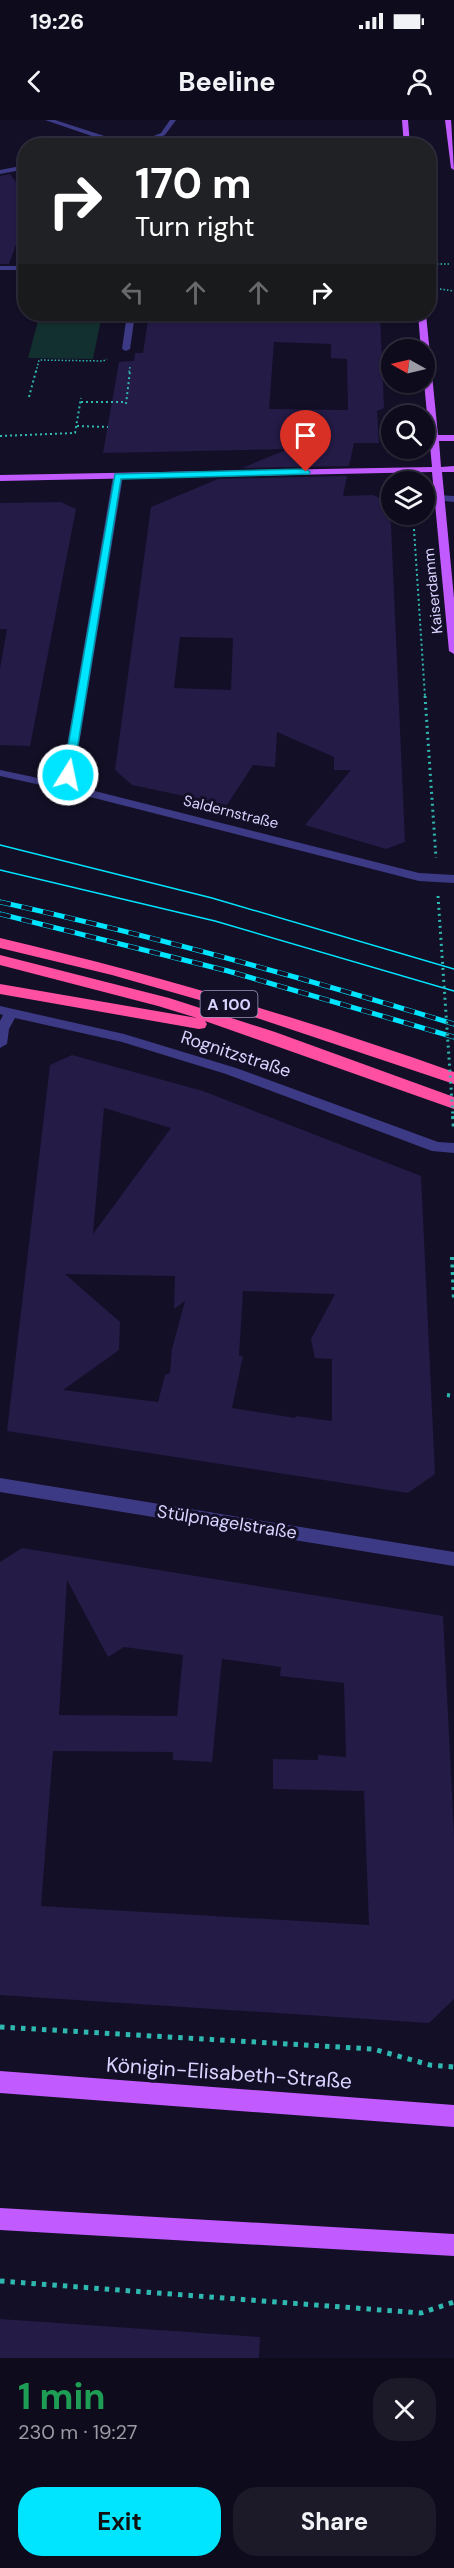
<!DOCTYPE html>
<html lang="en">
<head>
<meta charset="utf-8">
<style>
  body { margin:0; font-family:"DM Sans",sans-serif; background:#1c1929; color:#f1f3f6; height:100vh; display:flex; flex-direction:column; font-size:22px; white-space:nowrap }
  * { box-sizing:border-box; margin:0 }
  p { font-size:20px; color:#9b9ba3 }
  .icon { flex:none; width:33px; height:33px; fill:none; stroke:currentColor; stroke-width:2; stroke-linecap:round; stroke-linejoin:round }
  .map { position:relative; height:2238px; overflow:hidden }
  .panel { display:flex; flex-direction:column; background:#0e0b1c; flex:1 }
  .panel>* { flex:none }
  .top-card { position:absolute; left:18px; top:18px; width:418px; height:183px; border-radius:24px; box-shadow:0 2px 4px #0004,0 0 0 2px #2e2b3b; background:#202124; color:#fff; overflow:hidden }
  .needle { width:39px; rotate:278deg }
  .fabs { position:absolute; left:381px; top:219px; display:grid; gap:12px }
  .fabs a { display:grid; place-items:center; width:54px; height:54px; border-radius:50%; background:#0e0b1c; box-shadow:0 2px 4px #0004,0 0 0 2px #2e2b3b; font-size:30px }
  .pin { position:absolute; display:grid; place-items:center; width:51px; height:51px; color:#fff; margin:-62px -26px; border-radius:50% 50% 50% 0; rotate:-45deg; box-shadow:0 0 6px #0007 }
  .pin .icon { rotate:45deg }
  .me { position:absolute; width:66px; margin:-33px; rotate:10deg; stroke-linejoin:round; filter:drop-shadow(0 0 4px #0008) }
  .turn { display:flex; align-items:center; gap:21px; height:126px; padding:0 18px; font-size:27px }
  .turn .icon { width:78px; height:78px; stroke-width:2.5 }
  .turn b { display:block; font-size:42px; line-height:51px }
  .lanes { display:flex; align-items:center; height:57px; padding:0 18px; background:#0003; justify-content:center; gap:30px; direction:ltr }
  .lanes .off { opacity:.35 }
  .round { display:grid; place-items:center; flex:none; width:63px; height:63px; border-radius:24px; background:#1c1929 }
  .headline { display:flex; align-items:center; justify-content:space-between; height:102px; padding:0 18px }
  h1 { font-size:36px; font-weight:700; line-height:45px; color:#1e9e55 }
  .primary-button { display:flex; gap:12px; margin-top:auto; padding:12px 18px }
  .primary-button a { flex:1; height:69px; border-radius:24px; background:#00e5ff; color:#111; font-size:24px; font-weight:700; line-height:69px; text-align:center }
  .primary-button a+a { background:#1c1929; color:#f1f3f6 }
  .status { display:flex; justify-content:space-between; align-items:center; height:42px; padding:0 30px; background:#0e0b1c; direction:ltr }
  .status svg { height:16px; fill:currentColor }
  header { display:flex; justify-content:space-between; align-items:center; height:78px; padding:0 18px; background:#0e0b1c; font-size:27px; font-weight:700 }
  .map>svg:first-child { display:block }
  .green { fill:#12302f }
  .building { fill:#241b47; fill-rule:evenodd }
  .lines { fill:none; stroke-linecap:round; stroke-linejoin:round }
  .path-far4 { stroke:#2fb8b0; stroke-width:1.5; stroke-dasharray:1.5 2; stroke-linecap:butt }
  .path-far3 { stroke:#2fb8b0; stroke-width:2; stroke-dasharray:2 3; stroke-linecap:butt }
  .path-far2 { stroke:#2fb8b0; stroke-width:3; stroke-dasharray:2 4; stroke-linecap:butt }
  .path-far1 { stroke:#2fb8b0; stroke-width:4; stroke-dasharray:3 4.5; stroke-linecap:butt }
  .path { stroke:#2fb8b0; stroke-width:5; stroke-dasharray:4.5 6; stroke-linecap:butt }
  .service { fill:#3d3a85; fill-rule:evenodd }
  .minor { fill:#3d3a85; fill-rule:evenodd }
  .primary { fill:#c25bff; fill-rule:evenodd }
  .motorway { fill:#ff4fa3; fill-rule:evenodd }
  .tram { stroke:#00e5ff; stroke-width:1.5 }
  .rail-casing { stroke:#00e5ff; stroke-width:5 }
  .rail { stroke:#130f26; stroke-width:4; stroke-dasharray:11; stroke-linecap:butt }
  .path-bridge-far1 { stroke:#2fb8b0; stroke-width:3; stroke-dasharray:2 4; stroke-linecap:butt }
  .path-bridge { stroke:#2fb8b0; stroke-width:4; stroke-dasharray:3 4.5; stroke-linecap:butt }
  .route { fill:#00e5ff; stroke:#0095a6; stroke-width:1.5 }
  .labels { text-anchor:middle; stroke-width:6; stroke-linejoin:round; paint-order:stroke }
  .far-street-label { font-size:15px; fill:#d9d4ff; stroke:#130f26 }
  .shield { fill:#130f26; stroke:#9e99be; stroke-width:1.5 }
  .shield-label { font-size:16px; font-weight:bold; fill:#d9d4ff }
  .street-label { font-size:18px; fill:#d9d4ff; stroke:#130f26 }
  .near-street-label { font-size:21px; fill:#d9d4ff; stroke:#130f26 }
</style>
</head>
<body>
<div class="status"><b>19:26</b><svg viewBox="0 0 49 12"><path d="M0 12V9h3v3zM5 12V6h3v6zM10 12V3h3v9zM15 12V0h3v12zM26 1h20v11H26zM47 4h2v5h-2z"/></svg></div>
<header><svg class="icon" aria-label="back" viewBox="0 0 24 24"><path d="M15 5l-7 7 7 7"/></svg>Beeline<svg class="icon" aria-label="person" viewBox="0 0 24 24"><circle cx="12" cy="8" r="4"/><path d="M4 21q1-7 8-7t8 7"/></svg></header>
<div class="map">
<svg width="454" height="2238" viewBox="0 0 454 2238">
  <rect width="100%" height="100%" fill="#130f26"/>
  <polygon class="green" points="40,194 102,194 93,239 28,238"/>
  <g class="building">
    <polygon points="10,54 26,75 26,96 9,144 0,144 0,56"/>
    <path d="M149 194H380L384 288 377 291 379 323H354L349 346 242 348 288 329 103 333 119 242 134 241 135 233H143ZM274 222 331 224V238L347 239 348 290 269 289Z"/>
    <path d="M347 356 343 376 373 375 390 383 405 722 386 729 305 705 351 650H334V637L277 612 275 647 253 645 227 685 132 665 115 650 151 387 218 359ZM180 517 233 518 231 570 174 568Z"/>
    <polygon points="61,382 76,389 30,626 0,625 0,549 7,509 0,509 0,383"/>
    <path d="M72 935 203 971 421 1056 435 1354 408 1373 7 1311 50 945ZM104 988 171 1008 93 1114ZM65 1154 175 1156 174 1189 185 1181 172 1229 170 1253 165 1255 158 1282 63 1270 119 1230 120 1202ZM243 1171 335 1174 311 1219 315 1238 332 1239V1301L296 1296 295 1298 232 1288 243 1236H239Z"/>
    <path d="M22 1428 443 1496 454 1715V1879L429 1903 0 1875V1442ZM67 1460 108 1537 124 1527 183 1535 177 1596 59 1595ZM222 1539 281 1547 280 1556 344 1563 346 1637 318 1635V1640L273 1639V1669L364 1671 369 1805 41 1786 53 1631 173 1632V1640L212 1642Z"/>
    <polygon points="0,2199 260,2217 259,2238 0,2238"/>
  </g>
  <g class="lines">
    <g class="path-far4">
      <polyline points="437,144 451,144"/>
      <polyline points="440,169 454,171"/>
      <polyline points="36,252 39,240 103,241 107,239"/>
      <polyline points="129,252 130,247"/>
    </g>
    <g class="path-far3">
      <polyline points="29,277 36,251"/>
      <polyline points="81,282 124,282"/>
      <polyline points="126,284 130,251"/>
      <polyline points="77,306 108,307"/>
      <polyline points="0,316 75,313 81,278"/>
      <polyline points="413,394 425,577"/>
    </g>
    <polyline class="path-far2" points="425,576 436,738"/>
    <g class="path-far1">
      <polyline points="452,1137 454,1181"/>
      <polyline points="447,1275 454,1276"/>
    </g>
    <g class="path">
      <polyline points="0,1907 373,1929 430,1945 454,1947"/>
      <polyline points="0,2161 421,2193 454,2182"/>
    </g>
    <g class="service">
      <polygon points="127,194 135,194 130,229 126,231 122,229"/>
      <polygon points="438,375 454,376 454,382 435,380 433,378"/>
    </g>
    <g class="minor">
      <polygon points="45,0 55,0 132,25 161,13 170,0 176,0 165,15 141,26 121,26"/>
      <polygon points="26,45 26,49 0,54 0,50"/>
      <rect x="0" y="146" width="26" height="4"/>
      <polygon points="118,353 123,356 74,655 67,664 419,753 454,755 454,763 419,761 59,669 0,656 0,650 57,662 62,655 113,356"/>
      <polygon points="0,886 124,914 236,948 438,1022 454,1023 454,1033 432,1031 226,954 122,922 15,898 9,909 7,924 0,928 0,901 3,895 0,894"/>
      <polygon points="0,1358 454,1432 454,1446 0,1372"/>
    </g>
    <g class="primary">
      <polygon points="402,0 408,0 410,26 404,26"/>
      <polygon points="445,0 451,0 454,50 451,48"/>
      <polygon points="418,194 426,194 438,315 454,315 454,321 439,321 441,347 454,346 454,352 442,352 454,478 454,534 449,531 432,352 0,361 0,355 432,347 424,262 424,230 421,230"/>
      <polygon points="0,1951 454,1985 454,2007 0,1973"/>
      <polygon points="0,2088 454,2114 454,2136 0,2110"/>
    </g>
    <g class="motorway">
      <path d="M0 818C154 854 305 899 454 952V964L224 887 112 855 0 828Z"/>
      <polygon points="0,835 169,878 275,912 454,977 454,989 205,901 207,904 205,908 199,909 0,874 0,864 197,898 158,886 0,845"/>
    </g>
    <g class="tram">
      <polyline points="0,725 212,778 454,849"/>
      <polyline points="0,750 215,801 454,871"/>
    </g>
    <defs>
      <g id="rail">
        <path d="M0 782C154 816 304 858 454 904"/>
        <polyline points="0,794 228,851 454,917"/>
      </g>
    </defs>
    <use href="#rail" class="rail-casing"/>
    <use href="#rail" class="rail"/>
    <polyline class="path-bridge-far1" points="438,776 453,997"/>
    <polyline class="path-bridge" points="453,996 454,1009"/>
  </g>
  <polygon class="route" points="306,349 310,352 309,354 121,359 73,655 64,657 63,655 115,354"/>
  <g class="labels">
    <g class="far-street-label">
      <text transform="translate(433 471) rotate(-96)" y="5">Kaiserdamm</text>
      <text transform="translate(231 692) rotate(14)" y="5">Saldernstraße</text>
    </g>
    <rect class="shield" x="200.5" y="871" width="57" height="26" rx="4.5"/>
    <g class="shield-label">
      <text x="229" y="890">A 100</text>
    </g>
    <g class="street-label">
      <text transform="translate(236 934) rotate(18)" y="6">Rognitzstraße</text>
      <text transform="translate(227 1402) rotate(9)" y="6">Stülpnagelstraße</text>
    </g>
    <g class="near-street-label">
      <text transform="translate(229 1953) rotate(4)" y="7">Königin-Elisabeth-Straße</text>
    </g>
  </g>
</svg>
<div class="fabs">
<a><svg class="needle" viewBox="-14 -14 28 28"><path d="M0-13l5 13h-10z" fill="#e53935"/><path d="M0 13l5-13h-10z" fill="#9b9ba3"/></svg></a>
<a><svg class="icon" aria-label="search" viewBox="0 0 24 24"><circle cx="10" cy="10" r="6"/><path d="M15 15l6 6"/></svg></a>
<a><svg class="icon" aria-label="layers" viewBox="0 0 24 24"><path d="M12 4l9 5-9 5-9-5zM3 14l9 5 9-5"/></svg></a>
</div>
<div class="pin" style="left:306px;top:352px;background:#d93025"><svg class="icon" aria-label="arrive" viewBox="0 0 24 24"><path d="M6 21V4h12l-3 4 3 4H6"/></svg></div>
<svg class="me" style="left:68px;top:655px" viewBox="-20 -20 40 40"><circle r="17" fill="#00e5ff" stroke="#fff" stroke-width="3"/><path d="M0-11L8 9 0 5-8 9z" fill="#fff"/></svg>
<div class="top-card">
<div class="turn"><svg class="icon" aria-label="right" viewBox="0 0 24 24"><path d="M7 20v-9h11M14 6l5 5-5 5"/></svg><div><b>170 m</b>Turn right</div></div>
<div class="lanes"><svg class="icon off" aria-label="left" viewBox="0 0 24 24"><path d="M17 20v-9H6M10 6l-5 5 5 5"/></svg><svg class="icon off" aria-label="ahead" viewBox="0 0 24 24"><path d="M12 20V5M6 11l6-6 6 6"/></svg><svg class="icon off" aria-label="ahead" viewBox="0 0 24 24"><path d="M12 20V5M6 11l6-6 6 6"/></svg><svg class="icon" aria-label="right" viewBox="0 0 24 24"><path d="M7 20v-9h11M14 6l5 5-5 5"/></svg></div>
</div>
</div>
<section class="panel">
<div class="headline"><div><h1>1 min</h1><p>230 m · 19:27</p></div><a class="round"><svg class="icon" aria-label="close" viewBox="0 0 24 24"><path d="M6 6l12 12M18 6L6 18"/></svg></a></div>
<div class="primary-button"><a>Exit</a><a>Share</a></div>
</section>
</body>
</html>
